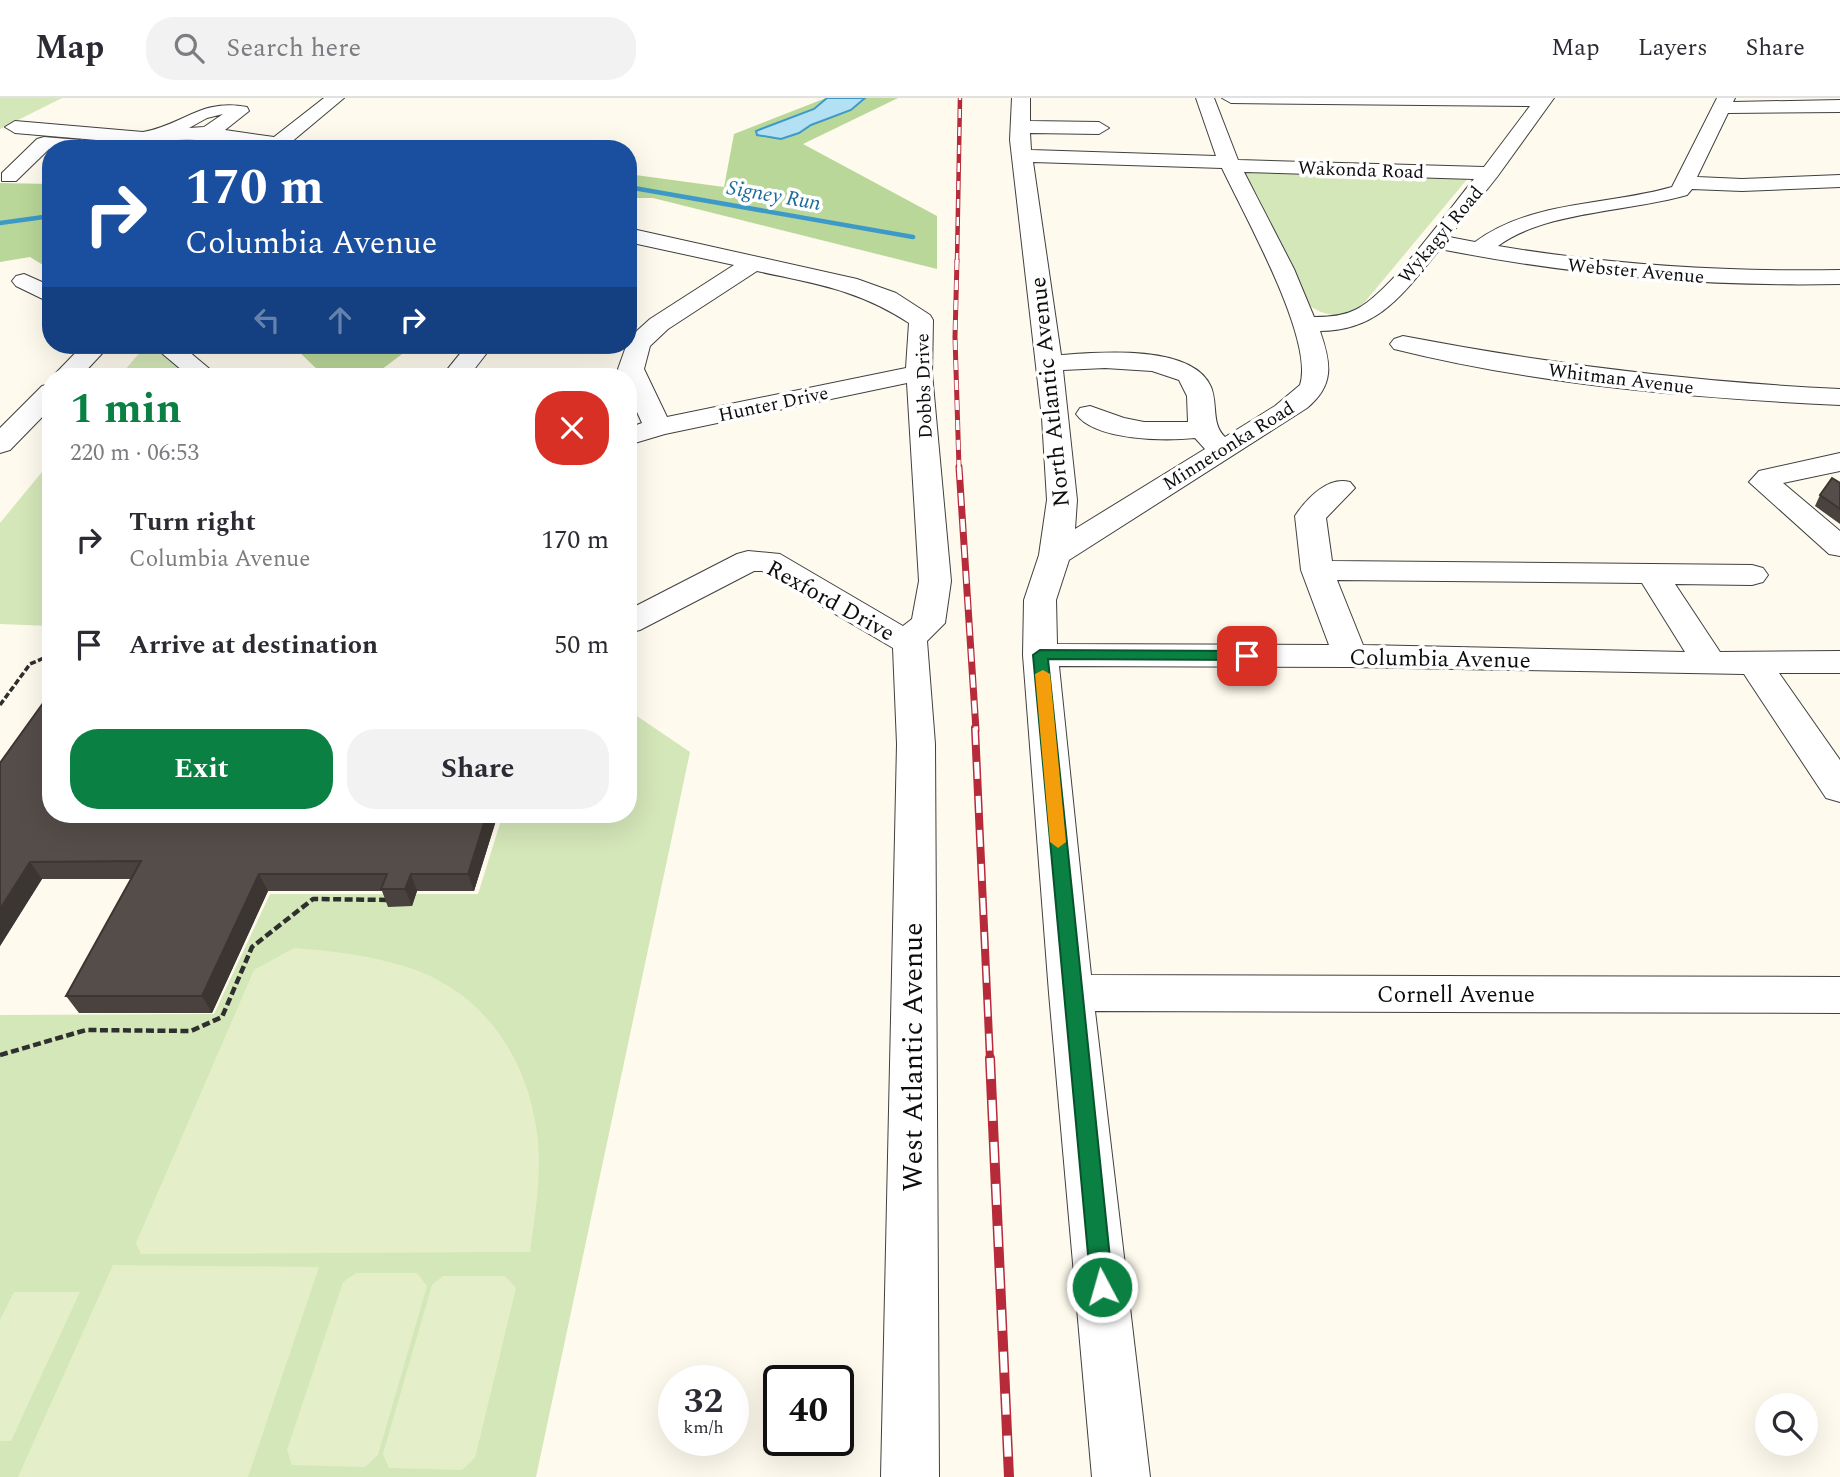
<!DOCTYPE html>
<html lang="en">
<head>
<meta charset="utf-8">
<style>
  body { margin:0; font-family:Spectral,serif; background:#f2f2f3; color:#2b2b33; height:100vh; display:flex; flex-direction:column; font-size:26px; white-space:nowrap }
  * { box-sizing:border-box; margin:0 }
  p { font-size:23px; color:#7c7c81 }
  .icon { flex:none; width:38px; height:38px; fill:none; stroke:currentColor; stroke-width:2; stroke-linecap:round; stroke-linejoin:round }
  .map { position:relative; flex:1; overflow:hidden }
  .drawer { position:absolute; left:42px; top:270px; width:595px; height:455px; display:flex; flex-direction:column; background:#fff; border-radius:28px; box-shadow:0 7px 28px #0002 }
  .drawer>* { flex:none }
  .top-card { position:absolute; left:42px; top:42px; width:595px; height:214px; border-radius:28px; box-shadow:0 7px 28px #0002; background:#1a4fa0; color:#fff; overflow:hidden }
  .fabs { position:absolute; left:1755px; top:1295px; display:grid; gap:14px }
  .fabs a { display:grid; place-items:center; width:63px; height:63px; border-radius:50%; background:#fff; box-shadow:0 7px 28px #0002; font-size:35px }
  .speed { position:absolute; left:658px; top:1267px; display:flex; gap:14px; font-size:35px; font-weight:700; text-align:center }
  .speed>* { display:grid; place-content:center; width:91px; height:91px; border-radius:50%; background:#fff; box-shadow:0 7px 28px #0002; line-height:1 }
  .speed small { font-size:18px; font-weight:400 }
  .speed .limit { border:4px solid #111; border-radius:10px; background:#fff; color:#111 }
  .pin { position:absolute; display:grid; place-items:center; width:60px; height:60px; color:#fff; margin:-30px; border-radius:14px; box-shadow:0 4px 10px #0006 }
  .me { position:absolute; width:77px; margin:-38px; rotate:354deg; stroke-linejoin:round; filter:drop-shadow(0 0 5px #0008) }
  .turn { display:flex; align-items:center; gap:24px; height:147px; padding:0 28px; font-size:32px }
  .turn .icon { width:91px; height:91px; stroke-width:2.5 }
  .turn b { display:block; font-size:49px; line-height:60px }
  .lanes { display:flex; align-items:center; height:66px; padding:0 28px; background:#0003; justify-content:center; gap:35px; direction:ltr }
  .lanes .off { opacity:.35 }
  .round { display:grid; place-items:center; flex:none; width:74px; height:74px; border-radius:28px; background:#f2f2f3 }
  .head { display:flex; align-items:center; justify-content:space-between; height:119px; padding:0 28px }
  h1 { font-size:42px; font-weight:700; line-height:52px; color:#0b8043 }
  .button { display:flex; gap:14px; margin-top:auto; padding:14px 28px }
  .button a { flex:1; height:80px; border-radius:28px; background:#0b8043; color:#fff; font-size:28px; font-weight:700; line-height:80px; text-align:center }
  .button a+a { background:#f2f2f3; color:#2b2b33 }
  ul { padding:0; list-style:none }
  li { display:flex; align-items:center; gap:21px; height:105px; padding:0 28px }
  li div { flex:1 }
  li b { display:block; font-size:26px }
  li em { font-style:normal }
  header { display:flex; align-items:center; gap:42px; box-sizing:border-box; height:98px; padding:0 35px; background:#fff; border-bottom:2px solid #e1e1e2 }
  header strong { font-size:33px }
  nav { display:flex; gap:38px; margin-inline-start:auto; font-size:24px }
  .search { width:490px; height:63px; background:#f2f2f3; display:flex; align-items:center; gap:18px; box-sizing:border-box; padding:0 24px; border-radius:28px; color:#7c7c81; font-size:26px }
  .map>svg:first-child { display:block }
  .green { fill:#d4e7b8 }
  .forest { fill:#b9d798 }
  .pitch { fill:#e4efca }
  .water { fill:#b4e0f4; stroke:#3d9ac8; stroke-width:2 }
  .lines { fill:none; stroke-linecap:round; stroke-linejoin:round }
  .stream { stroke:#3d9ac8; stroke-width:4.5 }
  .minor-casing { stroke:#404040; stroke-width:2 }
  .path-far1 { stroke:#2f2f2f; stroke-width:3.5; stroke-dasharray:6 2.5; stroke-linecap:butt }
  .path { stroke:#2f2f2f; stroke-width:4.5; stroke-dasharray:8 3.5; stroke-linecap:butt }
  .minor { fill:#fff; fill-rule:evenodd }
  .rail-far4-casing { stroke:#b72a3a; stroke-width:4.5 }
  .rail-far3-casing { stroke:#b72a3a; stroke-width:5 }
  .rail-far2-casing { stroke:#b72a3a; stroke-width:7 }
  .rail-far1-casing { stroke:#b72a3a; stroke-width:8 }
  .rail-casing { stroke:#b72a3a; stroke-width:10 }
  .rail-far4 { stroke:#fff; stroke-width:2.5; stroke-dasharray:9; stroke-linecap:butt }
  .rail-far3 { stroke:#fff; stroke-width:3.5; stroke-dasharray:10; stroke-linecap:butt }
  .rail-far2 { stroke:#fff; stroke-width:4.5; stroke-dasharray:13; stroke-linecap:butt }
  .rail-far1 { stroke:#fff; stroke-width:5; stroke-dasharray:17; stroke-linecap:butt }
  .rail { stroke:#fff; stroke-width:7; stroke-dasharray:21; stroke-linecap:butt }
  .wall { fill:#49423f }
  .shaded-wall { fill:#3c3633 }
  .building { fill:#554d49; stroke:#3c3633; stroke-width:2 }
  .route { fill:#0b8043; stroke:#07532c; stroke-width:2 }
  .slow { fill:#f59e0b }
  .labels { text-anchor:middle; stroke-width:7; stroke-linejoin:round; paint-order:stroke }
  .far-street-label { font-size:19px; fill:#0d0d0d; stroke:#fff }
  .far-water-label { font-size:21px; font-style:italic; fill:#1b6b9a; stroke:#fff }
  .street-label { font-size:23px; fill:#0d0d0d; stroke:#fff }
  .near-street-label { font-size:28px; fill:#0d0d0d; stroke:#fff }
</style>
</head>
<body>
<header>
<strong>Map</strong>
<div class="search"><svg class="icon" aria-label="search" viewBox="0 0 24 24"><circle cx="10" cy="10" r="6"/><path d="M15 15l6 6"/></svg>Search here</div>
<nav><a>Map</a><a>Layers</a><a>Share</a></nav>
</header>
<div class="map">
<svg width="1840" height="1379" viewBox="0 0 1840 1379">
  <rect width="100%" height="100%" fill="#fefaed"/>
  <g class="green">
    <polygon points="0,0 62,0 0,31"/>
    <path d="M1241 73 1469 79 1359 211C1340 221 1323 218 1306 205L1258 98Z"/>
    <polygon points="146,247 151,247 190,278 120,278"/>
    <polygon points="51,363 51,528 0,526 0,425"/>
    <polygon points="628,612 690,654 536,1379 0,1379 0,917 214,916 270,796 478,796 503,716 628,716"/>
  </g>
  <g class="forest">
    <polygon points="826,0 898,0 803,46 937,118 937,171 653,100 628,100 628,76 724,89 734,36"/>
    <polygon points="0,85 51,86 51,172 30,159 0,164"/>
    <polygon points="292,247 414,247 373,278 324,278"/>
  </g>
  <g class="pitch">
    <path d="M294 850C331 853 368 857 404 868 484 892 530 962 538 1043 541 1080 535 1118 530 1154L141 1156 136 1145 254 872Z"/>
    <polygon points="113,1167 319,1169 248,1379 18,1379"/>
    <polygon points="356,1175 417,1175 427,1188 378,1357 365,1369 292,1367 287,1352 343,1184"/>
    <polygon points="443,1178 505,1178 516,1190 475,1360 462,1372 389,1370 383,1356 432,1187"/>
    <polygon points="14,1194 80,1194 11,1343 0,1343 0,1222"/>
  </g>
  <polygon class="water" points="827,0 865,0 851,12 811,27 799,35 781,41 757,37 756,33 761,31 814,11"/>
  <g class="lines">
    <g class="stream">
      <polyline points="628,89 913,139"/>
      <polyline points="0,125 51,118"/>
    </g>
    <defs>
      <g id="minor">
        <path d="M324 0H344L283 51H261L263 49C222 43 184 38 143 46L15 35 5 29 15 23 143 34C183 27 201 0 247 9L249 13 225 32 274 39ZM223 16 204 29 189 30 207 20Z"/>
        <path d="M1012 0H1030V23L1099 24 1109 30 1099 36 1030 35 1031 52 1216 58 1196 0H1214L1238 62 1484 69 1530 8 1231 5 1222 0H1554L1497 79 1449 139 1475 144C1533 102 1605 108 1672 89L1717 0H1735L1733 4 1840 2V14L1728 15 1697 79 1742 81 1840 77V89L1742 93 1692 91 1687 97C1629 114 1545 113 1498 148 1612 167 1725 174 1840 172V186C1705 189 1572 177 1440 151 1405 193 1380 233 1320 233 1331 265 1335 287 1307 310L1069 462 1056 502 1057 546 1329 547 1301 472 1295 418C1307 400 1328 378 1350 384L1355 390 1326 420 1332 463 1752 467 1763 470 1768 477 1763 484 1752 487 1675 486 1720 554 1840 553V575H1779L1840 662V704L1826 700 1744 576 1350 569 1059 568 1091 877 1840 879V915L1095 913 1150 1379H1092L1049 895 1023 557 1024 502 1039 457 1047 402 1042 320 1010 42ZM1033 64 1222 70C1243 115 1315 242 1300 287L1275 308 1225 339C1211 326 1218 306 1211 289 1193 246 1099 254 1061 257ZM1244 74 1474 81C1447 114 1392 192 1357 211 1344 218 1329 219 1314 219L1294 171ZM1105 270 1152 273 1179 282 1187 298 1188 324H1144L1124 320 1090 308 1080 310 1076 316C1095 343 1166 343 1195 340L1205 351 1075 431 1077 402 1063 272ZM1337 482 1642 485 1685 554 1363 547Z"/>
        <polygon points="44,39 80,42 90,48 88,51 49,51 16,83 2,83 2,75 37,41"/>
        <path d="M628 130 857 181 896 195 930 217 933 222 932 275 951 483 945 525 927 543 935 646 939 1379H881L897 646 893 550 762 473H754L640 532 628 535V512L737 456 748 453 780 456 903 528 912 521 919 483 907 285 665 336 628 347V330L642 325 628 294V278H621L618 271 629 240 650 221 734 167 628 144ZM757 173C815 186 857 191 909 225L906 270 667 319 644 271 650 248 668 231Z"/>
        <polygon points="24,176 51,188 51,205 16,188 12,183 16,178"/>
        <path d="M1403 238C1548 266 1693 284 1840 291V307C1692 300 1539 287 1394 251L1390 246 1394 241Z"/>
        <polygon points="83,247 110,247 81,278 53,278"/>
        <polygon points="152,247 181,247 218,278 189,278"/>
        <polygon points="467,247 493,247 469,278 442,278"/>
        <polygon points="51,286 51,310 10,352 0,355 0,330 42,288"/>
        <polygon points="1840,355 1840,373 1783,385 1840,433 1840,458 1829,456 1749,384 1759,373"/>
      </g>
    </defs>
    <use href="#minor" class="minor-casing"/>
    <polyline class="path-far1" points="0,607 30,566 51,557"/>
    <polyline class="path" points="0,957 86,932 191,933 222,919 252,849 313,801 391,802"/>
    <use href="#minor" class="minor"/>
    <defs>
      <polyline id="rail-far4" points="957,164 960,0"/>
      <polyline id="rail-far3" points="957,162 955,239 959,370"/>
      <polyline id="rail-far2" points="959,369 976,632"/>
      <polyline id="rail-far1" points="975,630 990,962"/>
      <polyline id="rail" points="990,960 1009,1379"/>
    </defs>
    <use href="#rail-far4" class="rail-far4-casing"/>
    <use href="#rail-far3" class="rail-far3-casing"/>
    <use href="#rail-far2" class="rail-far2-casing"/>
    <use href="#rail-far1" class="rail-far1-casing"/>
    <use href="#rail" class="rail-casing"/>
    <use href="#rail-far4" class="rail-far4"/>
    <use href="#rail-far3" class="rail-far3"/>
    <use href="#rail-far2" class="rail-far2"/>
    <use href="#rail-far1" class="rail-far1"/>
    <use href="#rail" class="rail"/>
  </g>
  <g class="wall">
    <polygon points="1840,385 1840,426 1815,408 1820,397"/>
    <polygon points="0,665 51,716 498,716 474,793 417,793 412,808 388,809 382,793 268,793 212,915 79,915 66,898 132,781 42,781 0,848"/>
  </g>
  <g class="shaded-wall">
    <polygon points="487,716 498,716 474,793 468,776"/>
    <polygon points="30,764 42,781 0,848 0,811"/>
    <polygon points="259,776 268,793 212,915 202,898"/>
    <polygon points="411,776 417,793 412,808 405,791"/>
  </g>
  <g class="building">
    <polygon points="1832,380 1840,385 1840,411 1820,397"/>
    <polygon points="51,594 51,716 487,716 468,776 411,776 405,791 381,791 387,776 259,776 202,898 66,898 141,763 30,764 0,811 0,665"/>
  </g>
  <polygon class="route" points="1040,552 1247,553 1254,558 1247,562 1048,561 1113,1189 1110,1197 1102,1200 1094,1197 1091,1189 1033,557"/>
  <polygon class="slow" points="1043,572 1050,576 1066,744 1058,750 1050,744 1035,576"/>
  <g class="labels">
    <g class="far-street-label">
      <text transform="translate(1361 71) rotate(2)" y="7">Wakonda Road</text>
      <text transform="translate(1440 136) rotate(-50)" y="7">Wykagyl Road</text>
      <text transform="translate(1636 172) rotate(5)" y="7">Webster Avenue</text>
      <text transform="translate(1621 280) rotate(7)" y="7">Whitman Avenue</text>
      <text transform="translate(923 288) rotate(-92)" y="7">Dobbs Drive</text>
      <text transform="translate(773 305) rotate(-12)" y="7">Hunter Drive</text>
      <text transform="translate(1228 347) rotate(-32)" y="7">Minnetonka Road</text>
    </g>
    <g class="far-water-label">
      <text transform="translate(774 97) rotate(10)" y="7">Signey Run</text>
    </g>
    <g class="street-label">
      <text transform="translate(1049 294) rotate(-96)" y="8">North Atlantic Avenue</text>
      <text transform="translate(831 502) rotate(29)" y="8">Rexford Drive</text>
      <text transform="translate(1440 560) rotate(1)" y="8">Columbia Avenue</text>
      <text x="1456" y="904">Cornell Avenue</text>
    </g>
    <g class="near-street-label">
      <text transform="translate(912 959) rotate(-90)" y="10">West Atlantic Avenue</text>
    </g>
  </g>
</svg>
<div class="fabs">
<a><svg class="icon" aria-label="search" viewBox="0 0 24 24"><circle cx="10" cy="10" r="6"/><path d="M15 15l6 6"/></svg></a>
</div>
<div class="speed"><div>32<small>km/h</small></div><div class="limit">40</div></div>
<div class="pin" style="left:1247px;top:558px;background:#d93025"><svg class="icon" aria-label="arrive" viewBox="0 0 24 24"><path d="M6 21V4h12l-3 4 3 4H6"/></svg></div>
<svg class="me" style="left:1102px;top:1189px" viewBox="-20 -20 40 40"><circle r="17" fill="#0b8043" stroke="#fff" stroke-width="3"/><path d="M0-11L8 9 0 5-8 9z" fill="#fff"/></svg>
<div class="top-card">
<div class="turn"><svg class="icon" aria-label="right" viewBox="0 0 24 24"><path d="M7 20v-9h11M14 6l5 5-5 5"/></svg><div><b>170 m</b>Columbia Avenue</div></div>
<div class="lanes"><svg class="icon off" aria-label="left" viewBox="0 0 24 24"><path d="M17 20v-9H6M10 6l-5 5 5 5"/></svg><svg class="icon off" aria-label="ahead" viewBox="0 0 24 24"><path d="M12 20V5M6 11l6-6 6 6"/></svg><svg class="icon" aria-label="right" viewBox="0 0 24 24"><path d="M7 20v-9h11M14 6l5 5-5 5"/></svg></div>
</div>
<section class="drawer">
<div class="head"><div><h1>1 min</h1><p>220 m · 06:53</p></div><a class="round" style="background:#d93025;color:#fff"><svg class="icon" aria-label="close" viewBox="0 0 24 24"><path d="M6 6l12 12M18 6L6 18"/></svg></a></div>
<ul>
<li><svg class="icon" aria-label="right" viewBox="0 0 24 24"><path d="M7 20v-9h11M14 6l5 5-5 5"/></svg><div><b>Turn right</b><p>Columbia Avenue</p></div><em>170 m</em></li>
<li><svg class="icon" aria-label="arrive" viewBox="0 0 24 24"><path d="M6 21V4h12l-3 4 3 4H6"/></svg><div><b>Arrive at destination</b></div><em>50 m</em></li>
</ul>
<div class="button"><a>Exit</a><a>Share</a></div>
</section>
</div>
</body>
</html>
